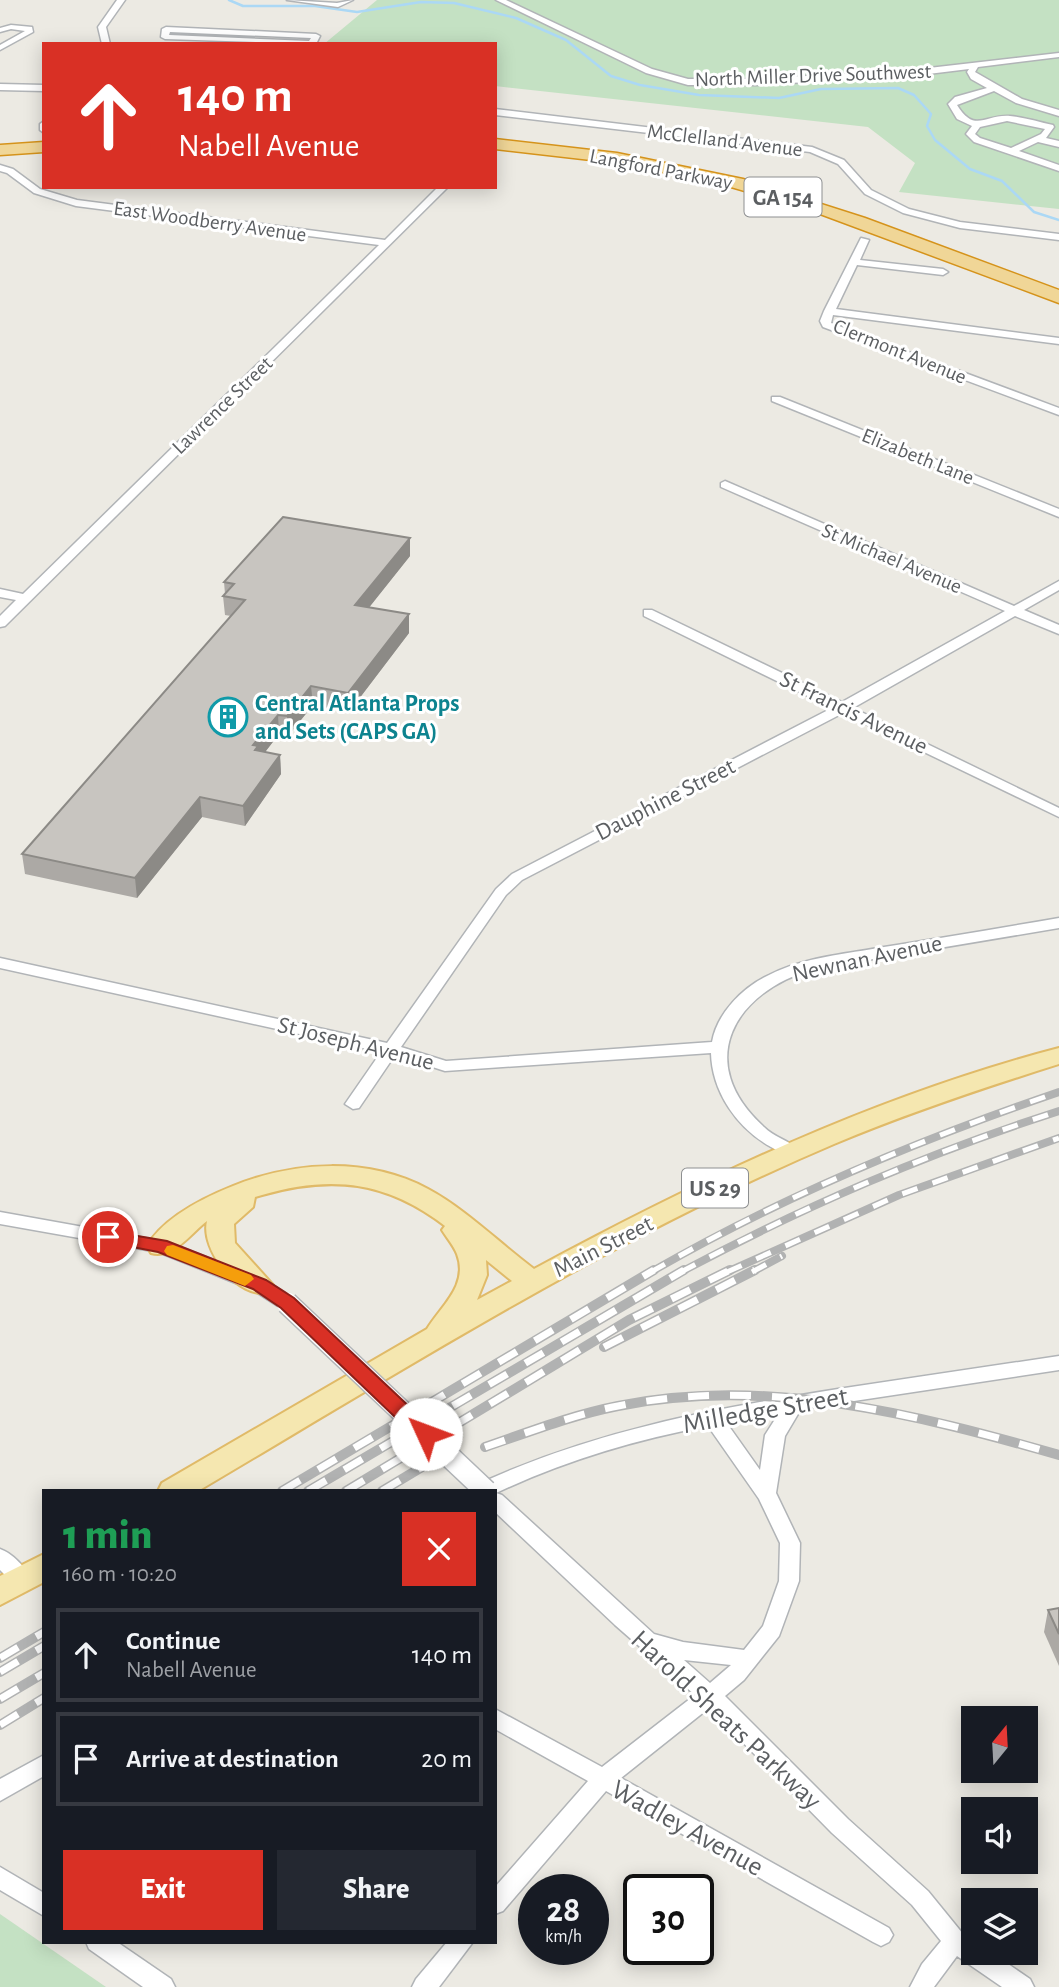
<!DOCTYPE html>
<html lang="en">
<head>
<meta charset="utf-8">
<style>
  body { margin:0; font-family:"Alegreya Sans",sans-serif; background:#242831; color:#f1f3f6; height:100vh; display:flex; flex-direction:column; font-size:26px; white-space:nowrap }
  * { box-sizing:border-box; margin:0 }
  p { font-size:23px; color:#9ea1a6 }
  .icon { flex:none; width:38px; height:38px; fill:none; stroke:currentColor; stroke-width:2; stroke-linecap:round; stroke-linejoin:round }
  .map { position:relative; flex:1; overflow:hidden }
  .panel { position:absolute; left:42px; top:1489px; width:455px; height:455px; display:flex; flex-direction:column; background:#171b24; border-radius:0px; box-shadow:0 4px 18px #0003 }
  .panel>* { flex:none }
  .hud { position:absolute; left:42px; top:42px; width:455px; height:147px; border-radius:0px; box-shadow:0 4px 18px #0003; background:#d93025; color:#fff; overflow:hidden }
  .needle { width:46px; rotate:18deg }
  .tools { position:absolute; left:961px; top:1706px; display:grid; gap:14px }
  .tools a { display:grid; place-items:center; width:77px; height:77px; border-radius:0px; background:#171b24; box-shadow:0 4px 18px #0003; font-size:35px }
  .speed { position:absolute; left:518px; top:1874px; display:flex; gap:14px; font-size:35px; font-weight:700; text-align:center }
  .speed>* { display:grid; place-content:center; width:91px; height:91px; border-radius:50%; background:#171b24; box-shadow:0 4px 18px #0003; line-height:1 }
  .speed small { font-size:18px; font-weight:400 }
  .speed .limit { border:4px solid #111; border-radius:10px; background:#fff; color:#111 }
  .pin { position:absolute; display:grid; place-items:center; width:60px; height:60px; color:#fff; margin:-30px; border:4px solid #fff; border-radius:50%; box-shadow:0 2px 7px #0007 }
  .me { position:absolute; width:77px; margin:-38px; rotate:313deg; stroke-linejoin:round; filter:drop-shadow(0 0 5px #0008) }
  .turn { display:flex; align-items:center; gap:24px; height:147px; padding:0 21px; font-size:32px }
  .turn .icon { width:91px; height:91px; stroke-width:2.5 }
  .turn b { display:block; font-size:49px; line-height:60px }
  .round { display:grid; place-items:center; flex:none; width:74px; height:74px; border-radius:0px; background:#242831 }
  .headline { display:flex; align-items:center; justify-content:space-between; height:119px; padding:0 21px }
  h1 { font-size:42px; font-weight:800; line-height:52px; color:#1e9e55 }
  .button { display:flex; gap:14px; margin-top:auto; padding:14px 21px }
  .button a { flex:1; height:80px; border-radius:0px; background:#d93025; color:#fff; font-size:28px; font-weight:800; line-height:80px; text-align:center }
  .button a+a { background:#242831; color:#f1f3f6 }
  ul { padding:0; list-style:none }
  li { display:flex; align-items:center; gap:21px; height:94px; margin:0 14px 10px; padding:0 7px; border:4px solid #363941; border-radius:0px }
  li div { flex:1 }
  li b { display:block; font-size:26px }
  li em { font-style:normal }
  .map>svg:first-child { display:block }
  .green { fill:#c4e1c3 }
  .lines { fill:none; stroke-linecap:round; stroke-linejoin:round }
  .stream { stroke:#abd8f5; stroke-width:2.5 }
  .street-casing { stroke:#b1b4b7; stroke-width:3 }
  .primary-casing { stroke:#e0ba68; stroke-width:4 }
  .highway-casing { stroke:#d5931b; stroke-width:3 }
  .street { fill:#fff; fill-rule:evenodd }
  .primary { fill:#f5e7b0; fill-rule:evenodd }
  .highway { fill:#f0d697; fill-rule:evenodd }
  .rail-far1-casing { stroke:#b1b2b2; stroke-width:8 }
  .rail-casing { stroke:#b1b2b2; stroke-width:10 }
  .rail-far1 { stroke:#fff; stroke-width:5; stroke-dasharray:16; stroke-linecap:butt }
  .rail { stroke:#fff; stroke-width:7; stroke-dasharray:21; stroke-linecap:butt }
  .street-bridge-casing { stroke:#b1b4b7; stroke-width:24; stroke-linecap:butt }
  .street-bridge { stroke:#fff; stroke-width:21 }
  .wall { fill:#aca9a5 }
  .shaded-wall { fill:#8c8a86 }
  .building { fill:#c8c5c0; stroke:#8c8a86; stroke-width:2 }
  .route { fill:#d93025; stroke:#8d1f18; stroke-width:2 }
  .slow { fill:#f59e0b }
  .labels { text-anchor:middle; stroke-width:6; stroke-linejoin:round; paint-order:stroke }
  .far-street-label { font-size:21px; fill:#5c5f62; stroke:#fff }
  .shield { fill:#fff; stroke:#8d8f91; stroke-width:2 }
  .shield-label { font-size:23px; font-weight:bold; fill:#5c5f62 }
  .culture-label { font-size:24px; font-weight:bold; fill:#0d838f; stroke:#fff; text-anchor:start }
  .street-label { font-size:24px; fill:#5c5f62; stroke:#fff }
  .near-street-label { font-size:28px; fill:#5c5f62; stroke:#fff }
</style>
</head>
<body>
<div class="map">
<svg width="1059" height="1987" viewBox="0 0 1059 1987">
  <rect width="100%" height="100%" fill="#eceae3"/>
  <g class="green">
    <polygon points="377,0 1059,0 1059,209 899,192 915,163 868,127 495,86 495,44 324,44"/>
    <polygon points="0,1914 106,1987 0,1987"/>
  </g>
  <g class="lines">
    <polyline class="stream" points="229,0 243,6 315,6 357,12 421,2 454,3 516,18 566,40 611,76 640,85 699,95 779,98 821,89 898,88 914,95 931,114 927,126 935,140 970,169 1002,181 1034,212 1059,220"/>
    <defs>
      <g id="street">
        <polygon points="117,0 125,0 106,27 110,44 102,44 98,27"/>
        <polygon points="287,0 337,3 353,0 338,7"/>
        <path d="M496 0H506L652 69 688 79H756L920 69 1059 53V57L978 67 975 72 1022 99 1059 110V116L1016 103 994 91 957 105C975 134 985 114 1010 116 1024 117 1039 122 1053 125L1054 127 1046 138 1059 141V147L1038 142 1019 151 1059 165V171L974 142 966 134 972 126 957 119 948 104 955 97 987 88 971 79 967 72 969 69 920 75 756 85H688L646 73ZM1007 121 1045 129 1041 134 1011 148 980 138 975 134 980 127Z"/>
        <polygon points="11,25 32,27 33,32 0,50 0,45 25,31 11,29 0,32 0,28"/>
        <path d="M166 27 316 34 320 36 316 44 165 39 161 37 162 29ZM170 32 311 38 309 41 169 35Z"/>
        <polygon points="0,84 44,85 44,91 0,90"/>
        <polygon points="495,109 812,147 844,160 871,190 909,209 960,222 1059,234 1059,240 960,228 903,213 865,194 838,164 810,152 495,115"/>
        <polygon points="44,121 44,133 40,130 40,124"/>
        <polygon points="0,165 13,169 40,189 77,200 385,240 438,187 448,187 5,626 0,627 0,616 16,600 0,597 0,589 23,594 379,245 76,206 34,193 7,173 0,171"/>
        <polygon points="861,238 869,240 860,260 943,269 948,272 943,275 857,265 836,309 1059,338 1059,344 833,315 831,323 1059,408 1059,415 823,327 820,321 824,311"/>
        <polygon points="772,397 780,397 1059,509 1059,517 772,401"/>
        <path d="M725 481 1014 606 1059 581V590L1024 610 1059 625V634L1015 616 853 708 1059 808V817L843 713 522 880 506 895 401 1047 446 1061 712 1042C717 1013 743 987 769 975 804 957 846 954 884 947 942 938 1001 928 1059 918V928L814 969C733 992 693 1063 764 1127 773 1136 786 1140 796 1147L799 1151 796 1155C786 1158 780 1152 771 1147 737 1128 712 1092 711 1053L445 1071 395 1055 359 1108 353 1109 345 1104 381 1052 0 968V958L387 1043 496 889 512 874 832 708 644 616V610H652L842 702 1005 611 721 487V483Z"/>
        <polygon points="0,1212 167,1242 265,1280 293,1298 296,1303 293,1308 281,1308 253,1290 158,1252 0,1224"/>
        <path d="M1059 1356V1370L801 1409 785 1436 776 1493 800 1543 799 1581 779 1636 744 1680 725 1696 848 1819 928 1891 963 1934 973 1940V1953H992L1030 1979 1034 1987H1002L957 1956 934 1987H910L922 1964 941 1941 912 1905 832 1833 709 1708 621 1778 889 1928 893 1935 889 1942 881 1946 873 1942 606 1791 503 1911 495 1914V1887L588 1781 495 1729V1709L602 1767 695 1695 615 1625 495 1512V1491H471L474 1486C592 1431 711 1409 838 1389 911 1378 985 1367 1059 1356ZM779 1413 765 1435 760 1470 726 1422ZM708 1426 759 1499 780 1543 779 1581 763 1626 744 1650 683 1642 654 1634 502 1495 496 1493C564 1461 634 1440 708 1426ZM684 1660 731 1665 710 1683Z"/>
        <path d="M0 1549C12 1553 26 1568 32 1579L29 1585C15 1589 9 1579 0 1570Z"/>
        <polygon points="44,1755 44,1776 0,1801 0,1779"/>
        <polygon points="0,1867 44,1893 44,1916 0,1890"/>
        <polygon points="86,1942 117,1942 171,1979 175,1987 143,1987 89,1949"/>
        <polygon points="447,1942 473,1942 439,1987 412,1987 416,1979"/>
      </g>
      <g id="primary">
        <path d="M1059 1048V1064C983 1088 908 1113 834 1144 612 1238 406 1368 198 1491H158L162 1483 427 1329C441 1306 469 1285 457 1254 454 1246 447 1238 442 1230L445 1226C386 1181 332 1175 262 1195L255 1197 253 1207 234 1224 235 1243 273 1285 269 1292C239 1301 200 1249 207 1221 190 1234 174 1259 151 1253L147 1246C164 1217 203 1198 233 1186 295 1161 368 1157 428 1189 467 1210 499 1243 534 1269 701 1179 875 1096 1059 1048ZM486 1260 512 1281 477 1300 487 1275Z"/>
        <polygon points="44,1554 44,1582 0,1605 0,1576"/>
      </g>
      <g id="highway">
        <polygon points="495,139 617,153 743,179 865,218 1059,290 1059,303 812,211 731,187 617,163 495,149"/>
        <polygon points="44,142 44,152 0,155 0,145"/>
      </g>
    </defs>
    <use href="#street" class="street-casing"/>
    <use href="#primary" class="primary-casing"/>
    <use href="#highway" class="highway-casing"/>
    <use href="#street" class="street"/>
    <use href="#primary" class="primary"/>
    <use href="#highway" class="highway"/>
    <defs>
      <g id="rail-far1">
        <path d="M651 1272C781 1197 918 1140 1059 1092"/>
        <path d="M681 1272C807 1205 923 1155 1059 1111"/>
        <polyline points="727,1272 899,1195 1059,1138"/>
        <polyline points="752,1272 782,1256"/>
      </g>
      <g id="rail">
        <polyline points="604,1347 755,1270"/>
        <path d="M485 1447C529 1432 572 1415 618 1406 767 1376 916 1414 1059 1455"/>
        <polyline points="282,1491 654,1270"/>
        <polyline points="308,1491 684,1270"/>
        <polyline points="346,1491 629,1320 730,1270"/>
        <polyline points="382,1491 432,1461"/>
        <polyline points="0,1658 44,1632"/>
        <polyline points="0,1672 44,1646"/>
        <polyline points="0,1699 44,1673"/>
        <polyline points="0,1725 44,1698"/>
      </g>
    </defs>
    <use href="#rail-far1" class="rail-far1-casing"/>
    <use href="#rail" class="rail-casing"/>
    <use href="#rail-far1" class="rail-far1"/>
    <use href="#rail" class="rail"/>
    <defs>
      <polyline id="street-bridge" points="287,1303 486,1491"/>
    </defs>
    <use href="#street-bridge" class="street-bridge-casing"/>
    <use href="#street-bridge" class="street-bridge"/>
  </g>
  <g class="wall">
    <polygon points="410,556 369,607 409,633 349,712 313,705 288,736 279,734 265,752 280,755 281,774 245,826 202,817 137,898 25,874 22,854 231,616 225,615 223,596 225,594 224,582"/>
    <polygon points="1059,1608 1059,1666 1044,1632 1048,1610"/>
  </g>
  <g class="shaded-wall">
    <polygon points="410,538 410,556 356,624 355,605"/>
    <polygon points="409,614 409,633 349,712 348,693"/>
    <polygon points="311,686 313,705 288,736 287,716"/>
    <polygon points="278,715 279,734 259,760 253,745"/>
    <polygon points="280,755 281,774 245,826 243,806"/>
    <polygon points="200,797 202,817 137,898 135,878"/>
  </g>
  <g class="building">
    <polygon points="283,517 410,538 355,605 409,614 348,693 311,686 287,716 278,715 253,745 258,746 255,750 280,755 243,806 200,797 135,878 22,854 245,600 223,596 234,584 224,582"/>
    <polygon points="1059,1608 1059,1634 1048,1610"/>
  </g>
  <polygon class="route" points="108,1231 167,1241 266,1280 294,1298 433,1429 436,1434 433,1440 419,1440 281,1308 253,1289 158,1252 102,1241 99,1237 102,1233"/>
  <polygon class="slow" points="173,1245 251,1275 254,1279 245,1286 167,1255 164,1251 167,1246"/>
  <defs>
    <symbol id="building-ring" viewBox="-11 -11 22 22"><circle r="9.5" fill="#fff" stroke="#0f9aa8" stroke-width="1.5"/><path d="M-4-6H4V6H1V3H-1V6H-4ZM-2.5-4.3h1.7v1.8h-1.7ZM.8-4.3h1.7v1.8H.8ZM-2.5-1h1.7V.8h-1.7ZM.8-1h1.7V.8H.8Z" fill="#0f9aa8"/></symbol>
  </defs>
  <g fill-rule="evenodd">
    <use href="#building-ring" x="206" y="695" width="44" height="44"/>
  </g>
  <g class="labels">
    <g class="far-street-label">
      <text transform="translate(813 75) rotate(-2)" y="7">North Miller Drive Southwest</text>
      <text transform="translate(725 140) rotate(7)" y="7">McClelland Avenue</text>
      <text transform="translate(661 169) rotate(11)" y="7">Langford Parkway</text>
      <text transform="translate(210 221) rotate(8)" y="7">East Woodberry Avenue</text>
      <text transform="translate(900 351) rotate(22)" y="7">Clermont Avenue</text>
      <text transform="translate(222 405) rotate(-44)" y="7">Lawrence Street</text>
      <text transform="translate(918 456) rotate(22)" y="7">Elizabeth Lane</text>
      <text transform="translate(892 558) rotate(23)" y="7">St Michael Avenue</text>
    </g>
    <g class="shield">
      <rect x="744.5" y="177.5" width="77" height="39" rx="5"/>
      <rect x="682" y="1168.5" width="66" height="39" rx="5"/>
    </g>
    <g class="shield-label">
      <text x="783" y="205">GA 154</text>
      <text x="715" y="1196">US 29</text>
    </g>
    <g class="culture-label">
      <text x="255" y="711">Central Atlanta Props<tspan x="255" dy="28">and Sets (CAPS GA)</tspan></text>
    </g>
    <g class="street-label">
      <text transform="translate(854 712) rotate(26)" y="8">St Francis Avenue</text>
      <text transform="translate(665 799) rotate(-27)" y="8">Dauphine Street</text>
      <text transform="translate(867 958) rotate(-12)" y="8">Newnan Avenue</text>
      <text transform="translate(356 1043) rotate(14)" y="8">St Joseph Avenue</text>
      <text transform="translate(603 1246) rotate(-27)" y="8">Main Street</text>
    </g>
    <g class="near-street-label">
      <text transform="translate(765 1409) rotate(-10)" y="10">Milledge Street</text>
      <text transform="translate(727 1719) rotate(43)" y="10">Harold Sheats Parkway</text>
      <text transform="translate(688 1827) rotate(29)" y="10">Wadley Avenue</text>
    </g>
  </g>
</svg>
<div class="tools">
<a><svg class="needle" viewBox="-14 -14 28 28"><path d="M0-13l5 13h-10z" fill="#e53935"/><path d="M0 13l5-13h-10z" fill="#9ea1a6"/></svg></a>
<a><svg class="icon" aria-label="sound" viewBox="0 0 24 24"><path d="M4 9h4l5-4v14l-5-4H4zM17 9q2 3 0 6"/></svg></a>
<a><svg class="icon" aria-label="layers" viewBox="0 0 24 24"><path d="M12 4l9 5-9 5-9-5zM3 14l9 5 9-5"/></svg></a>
</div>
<div class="speed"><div>28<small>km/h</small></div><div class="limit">30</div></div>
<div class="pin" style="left:108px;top:1237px;background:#d93025"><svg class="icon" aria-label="arrive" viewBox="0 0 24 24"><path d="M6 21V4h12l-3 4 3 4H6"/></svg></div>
<svg class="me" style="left:426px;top:1434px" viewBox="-20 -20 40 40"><circle r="19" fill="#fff"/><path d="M0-13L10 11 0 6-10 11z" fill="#d93025"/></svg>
<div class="hud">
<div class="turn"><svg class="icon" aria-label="ahead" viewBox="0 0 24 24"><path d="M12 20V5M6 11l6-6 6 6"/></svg><div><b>140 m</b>Nabell Avenue</div></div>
</div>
<section class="panel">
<div class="headline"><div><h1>1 min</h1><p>160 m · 10:20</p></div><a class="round" style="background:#d93025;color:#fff"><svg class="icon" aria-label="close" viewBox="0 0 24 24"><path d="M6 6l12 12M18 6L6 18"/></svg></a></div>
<ul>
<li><svg class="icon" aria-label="ahead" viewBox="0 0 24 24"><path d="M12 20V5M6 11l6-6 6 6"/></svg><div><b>Continue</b><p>Nabell Avenue</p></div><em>140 m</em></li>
<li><svg class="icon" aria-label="arrive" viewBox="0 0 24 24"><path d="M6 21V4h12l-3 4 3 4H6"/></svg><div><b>Arrive at destination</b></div><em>20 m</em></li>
</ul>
<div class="button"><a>Exit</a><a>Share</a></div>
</section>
</div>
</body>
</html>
